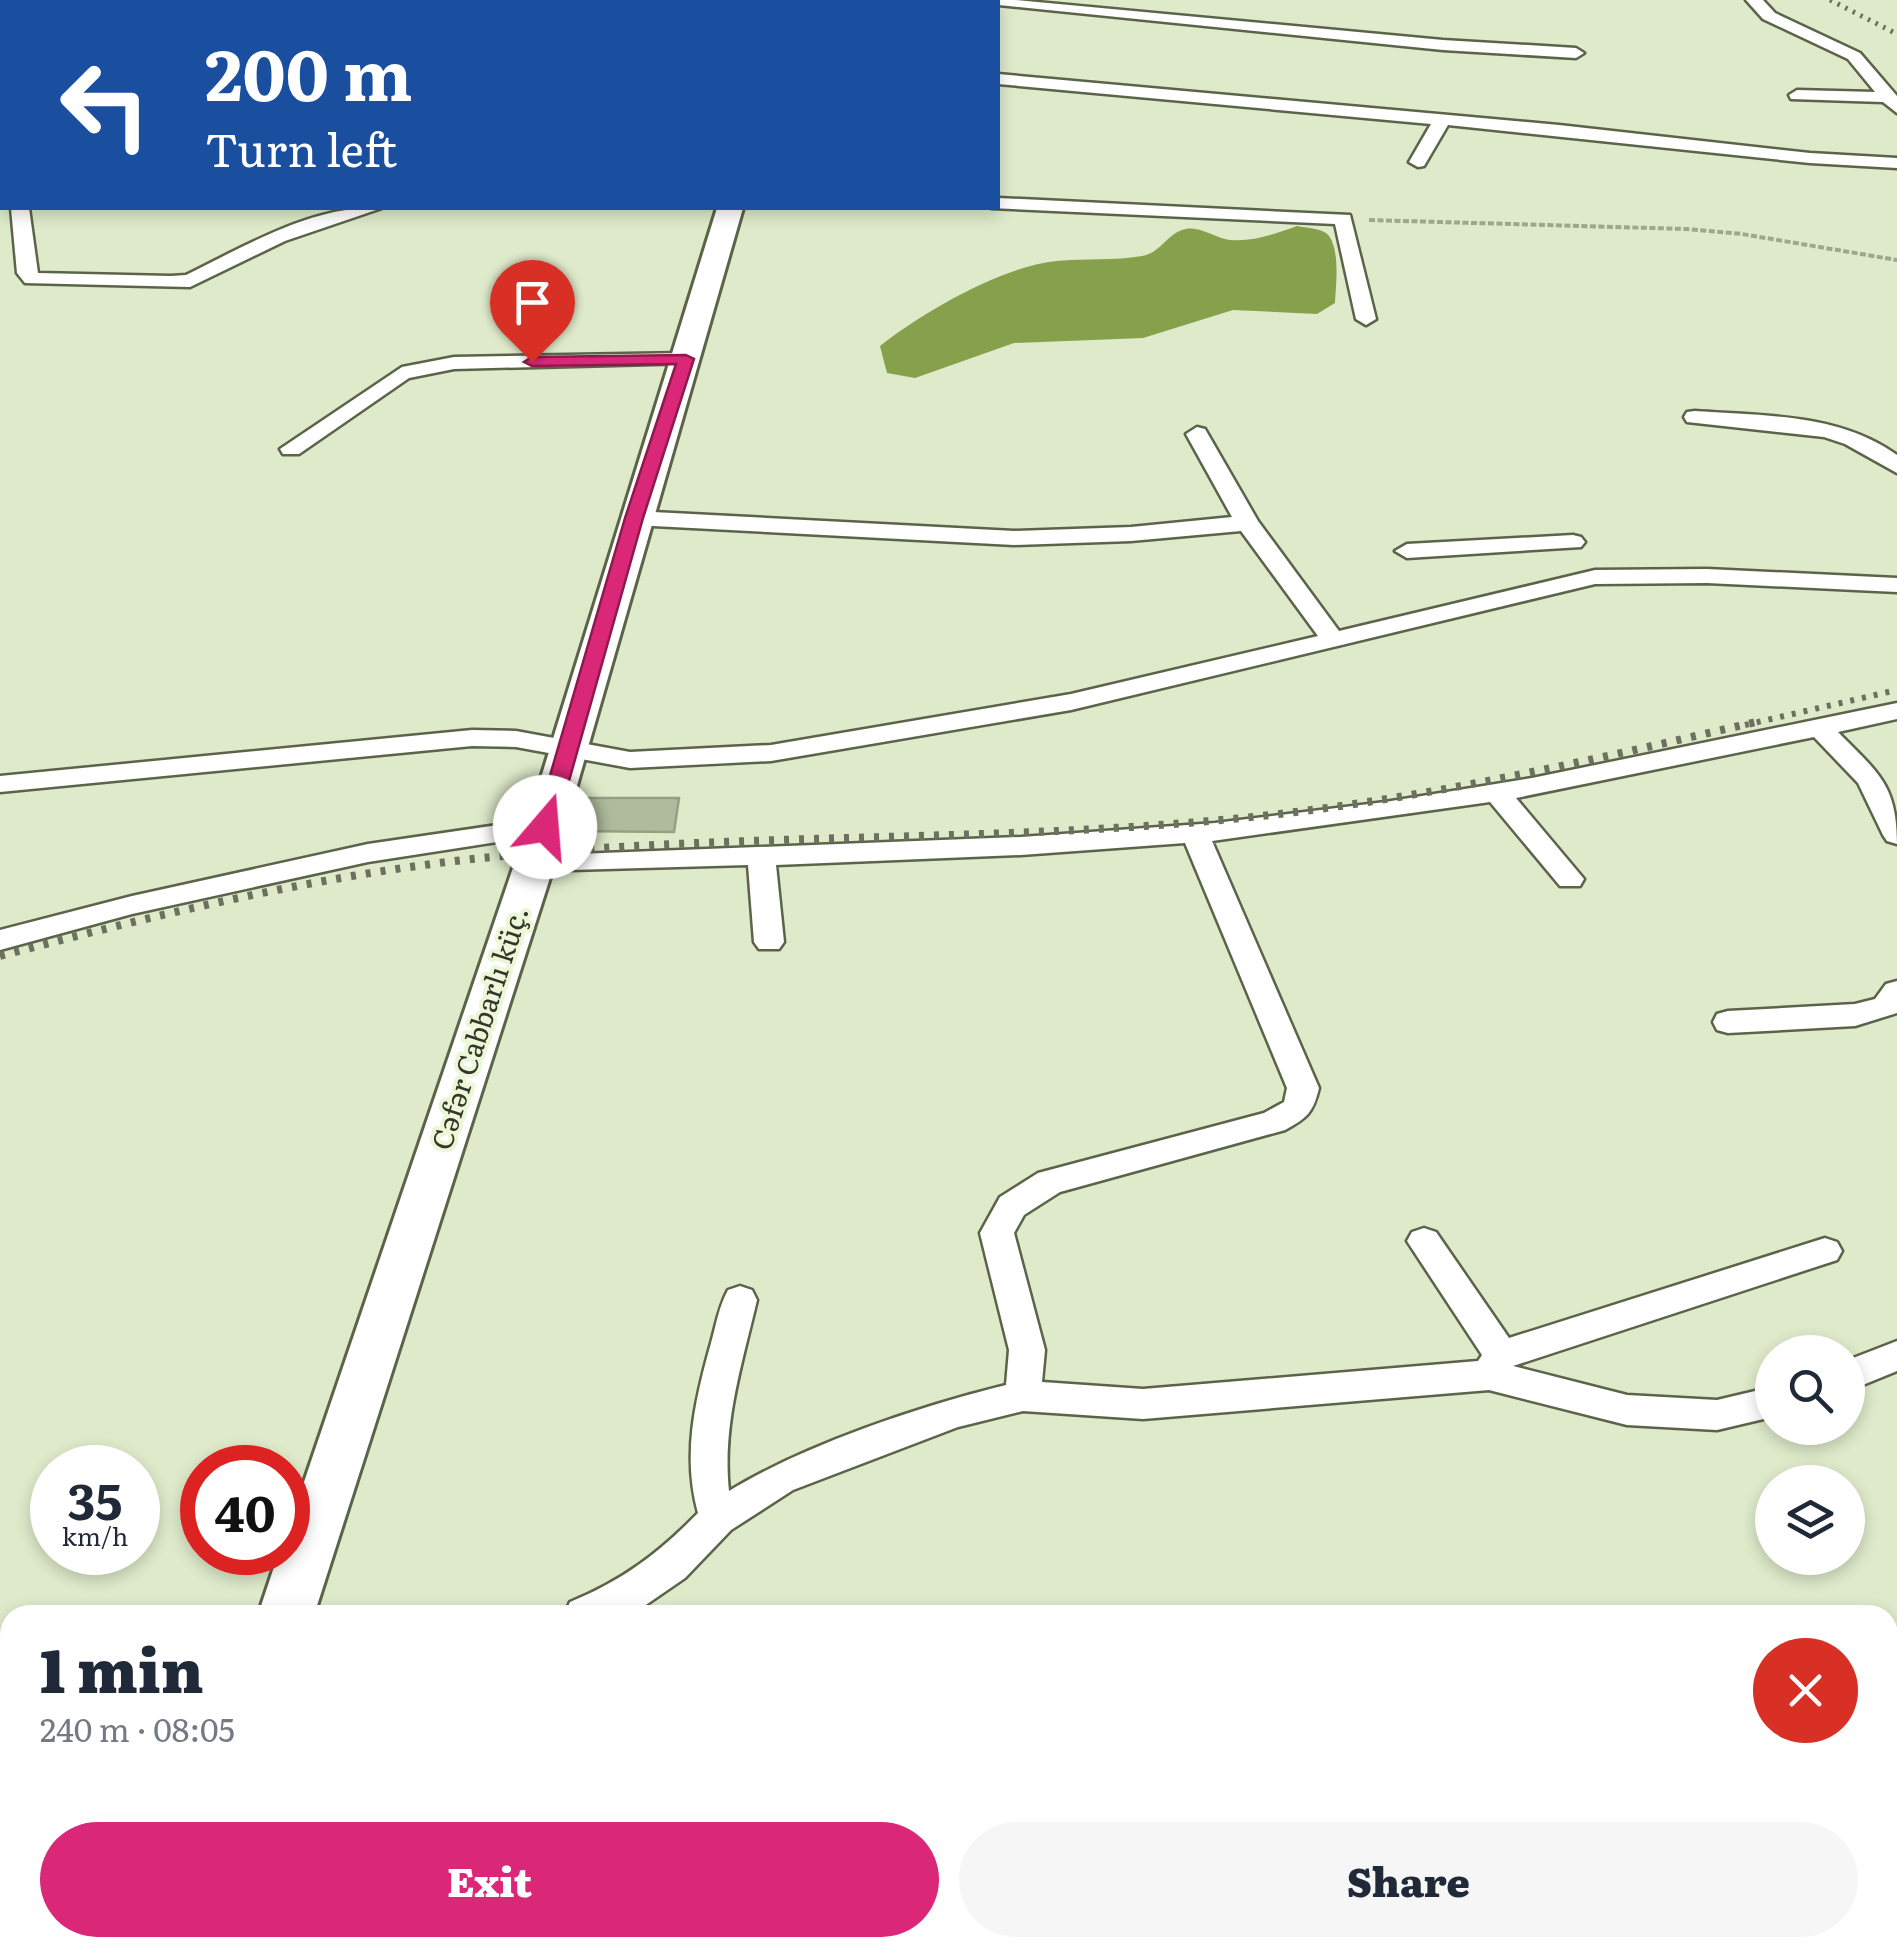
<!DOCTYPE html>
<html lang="en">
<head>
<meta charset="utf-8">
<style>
  body { margin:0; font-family:Literata,serif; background:#f6f6f7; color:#1f2937; height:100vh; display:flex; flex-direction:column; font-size:38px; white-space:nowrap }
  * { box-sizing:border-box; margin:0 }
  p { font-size:32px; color:#747a83 }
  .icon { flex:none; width:55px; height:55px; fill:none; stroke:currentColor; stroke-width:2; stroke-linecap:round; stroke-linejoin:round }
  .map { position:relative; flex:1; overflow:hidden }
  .panel { position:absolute; left:0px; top:1605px; width:1898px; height:352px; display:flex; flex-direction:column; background:#fff; border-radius:30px 30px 0 0; box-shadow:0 5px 15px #0003 }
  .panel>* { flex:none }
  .banner { position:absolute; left:0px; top:0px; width:1000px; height:210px; box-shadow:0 5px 15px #0003; background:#1a4fa0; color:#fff; overflow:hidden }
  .fabs { position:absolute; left:1755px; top:1335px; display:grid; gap:20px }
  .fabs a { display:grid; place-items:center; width:110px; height:110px; border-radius:50%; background:#fff; box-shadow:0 5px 15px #0003; font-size:50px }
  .speed { position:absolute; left:30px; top:1445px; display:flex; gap:20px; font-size:50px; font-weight:700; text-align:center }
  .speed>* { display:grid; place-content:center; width:130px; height:130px; border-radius:50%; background:#fff; box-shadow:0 5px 15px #0003; line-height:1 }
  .speed small { font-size:25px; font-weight:400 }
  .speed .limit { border:15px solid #d22; background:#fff; color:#111 }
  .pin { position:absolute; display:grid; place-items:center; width:85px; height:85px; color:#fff; margin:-102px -42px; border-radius:50% 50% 50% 0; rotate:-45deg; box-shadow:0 0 10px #0007 }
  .pin .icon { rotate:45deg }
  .me { position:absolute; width:110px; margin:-55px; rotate:18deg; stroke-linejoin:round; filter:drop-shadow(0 0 8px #0008) }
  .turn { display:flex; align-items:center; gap:35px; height:210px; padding:0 40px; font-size:45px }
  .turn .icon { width:130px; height:130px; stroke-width:2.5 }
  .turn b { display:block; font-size:70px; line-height:85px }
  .round { display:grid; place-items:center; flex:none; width:105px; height:105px; border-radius:52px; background:#f6f6f7 }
  .summary { display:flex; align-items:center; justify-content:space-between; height:170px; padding:0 40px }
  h1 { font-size:60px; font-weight:800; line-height:75px }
  .primary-button { display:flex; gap:20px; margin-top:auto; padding:20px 40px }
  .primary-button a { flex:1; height:115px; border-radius:60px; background:#db2777; color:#fff; font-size:40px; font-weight:800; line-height:115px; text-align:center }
  .primary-button a+a { background:#f6f6f7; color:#1f2937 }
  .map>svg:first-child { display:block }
  .built { fill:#d2e1ba }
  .water { fill:#86a04c }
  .building { fill:#b0bb9d; stroke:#95a083; stroke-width:2.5 }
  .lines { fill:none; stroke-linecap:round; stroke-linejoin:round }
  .lane-casing { stroke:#5b6449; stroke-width:5 }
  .street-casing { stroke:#5b6449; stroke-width:5 }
  .secondary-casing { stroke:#5b6449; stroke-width:6 }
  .path { stroke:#9ea78e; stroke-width:4; stroke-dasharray:6 2.5; stroke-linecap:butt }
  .lane { fill:#fff; fill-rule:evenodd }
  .street { fill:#fff; fill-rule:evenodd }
  .secondary { fill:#fff; fill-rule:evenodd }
  .rail-far2 { stroke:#6b715f; stroke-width:5; stroke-dasharray:2.5 6; stroke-linecap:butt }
  .rail-far1 { stroke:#6b715f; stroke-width:6; stroke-dasharray:4 8; stroke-linecap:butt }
  .rail { stroke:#6b715f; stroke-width:8; stroke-dasharray:5 10; stroke-linecap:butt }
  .route { fill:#db2777; stroke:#8e194d; stroke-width:2.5 }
  .labels { text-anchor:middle; stroke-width:8; stroke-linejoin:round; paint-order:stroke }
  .street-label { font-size:28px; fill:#33372b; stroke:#ebf7d7 }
</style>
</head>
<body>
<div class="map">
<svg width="1897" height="1956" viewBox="0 0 1897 1956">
  <rect width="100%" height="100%" fill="#deeaca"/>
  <polygon class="built" points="165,0 801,0 160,2"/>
  <path class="water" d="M1297 226C1306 228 1323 228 1329 236 1340 251 1336 285 1335 303L1317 314 1233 310 1143 338 1014 343 915 378 887 373 880 346C923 312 1002 266 1057 261 1085 258 1114 261 1142 256 1161 253 1168 232 1186 229 1200 226 1215 238 1230 240 1253 242 1275 234 1297 226Z"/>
  <polygon class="building" points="579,798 679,798 674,832 572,831"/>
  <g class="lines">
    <defs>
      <polygon id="lane" points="558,0 569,0 566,2 557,2"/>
      <g id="street">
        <polygon points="950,0 1015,0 1443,40 1576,48 1584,53 1576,58 1443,50"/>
        <polygon points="1746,0 1763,0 1775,13 1860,53 1897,96 1897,113 1883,102 1791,99 1789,95 1797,90 1875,92 1848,59 1763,19"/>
        <polygon points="2,60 2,70 0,71 0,61"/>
        <polygon points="998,74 1559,125 1810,153 1897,158 1897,168 1810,163 1448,125 1424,166 1418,167 1409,162 1431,124 998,84"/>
        <polygon points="998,198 1350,215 1376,319 1366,325 1356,319 1335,224 991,208 998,208"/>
        <path d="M11 208H29L38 273 171 276 186 275C245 246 315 204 382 208L285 241 190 287 25 283 17 273Z"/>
        <polygon points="686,353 693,355 696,359 693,363 454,369 409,378 299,454 283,454 280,449 402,367 454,357"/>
        <path d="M1695 411C1763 416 1839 413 1897 455V473L1845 444 1824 437 1687 422 1684 417 1687 412Z"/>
        <polygon points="1197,427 1205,429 1258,521 1339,631 1595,570 1707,569 1897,578 1897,592 1707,583 1595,584 1071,710 771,761 630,768 516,747 472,746 0,792 0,776 472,730 516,731 630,752 771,745 1071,694 1318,636 1241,531 1131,541 1014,545 634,525 622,518 634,511 1014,531 1131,527 1232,517 1186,434"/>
        <polygon points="1573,535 1581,537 1585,542 1581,547 1407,558 1395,551 1407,544"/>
        <path d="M1897 703V719L1838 732C1878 773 1897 784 1897 844L1887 841 1883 835 1858 783 1814 737 1516 798 1584 879 1580 886H1560L1490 802 1212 841 1319 1088C1313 1113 1307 1118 1285 1130L1060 1192 1024 1215 1014 1233 1045 1350 1042 1382 1143 1389 1478 1361 1482 1355 1407 1241 1412 1232 1424 1228 1436 1232 1509 1338 1825 1238 1837 1242 1842 1251 1837 1260 1513 1366 1627 1395 1717 1400 1772 1387V1417L1717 1430 1627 1425 1489 1390 1143 1419 1023 1411 958 1427 793 1490 731 1530 685 1578 637 1611 628 1615H564L570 1602C622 1581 659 1553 698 1513 682 1455 695 1400 711 1343 716 1325 719 1306 728 1290L740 1286 752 1290 757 1300C742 1364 722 1425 729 1491 804 1445 920 1406 1006 1385L1009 1350 980 1233 1000 1197 1038 1173 1264 1113 1284 1102 1287 1088 1185 843 1021 855 776 865 784 942 779 949H759L754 942 748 865 535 871 525 868 521 862 525 856 1021 837 1215 823 1385 802 1532 778Z"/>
        <polygon points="545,818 555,821 559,827 555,833 368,862 132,914 0,950 0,930 132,896 368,844"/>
        <polygon points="1897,981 1897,1013 1855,1026 1728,1033 1717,1030 1713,1022 1717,1014 1728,1011 1855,1004 1875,999 1886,984"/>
        <polygon points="1897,1341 1897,1371 1848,1391 1848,1360"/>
        <polygon points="1110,1948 1168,1948 1165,1956 1107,1956"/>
      </g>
      <g id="secondary">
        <polygon points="717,208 743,208 555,862 314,1615 258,1615 279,1552 288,1552 288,1529 515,862"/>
        <polygon points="143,1948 207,1948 204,1956 140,1956"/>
      </g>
    </defs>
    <use href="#lane" class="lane-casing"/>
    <use href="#street" class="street-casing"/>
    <use href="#secondary" class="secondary-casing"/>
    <polyline class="path" points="1369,220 1687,229 1742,234 1897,260"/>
    <use href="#lane" class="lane"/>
    <use href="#street" class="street"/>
    <use href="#secondary" class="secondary"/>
    <polyline class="rail-far2" points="1830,0 1897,34"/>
    <polyline class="rail-far1" points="1745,725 1897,690"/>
    <path class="rail" d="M0 956C155 915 312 877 472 859 721 832 972 843 1221 820 1402 804 1580 763 1756 722"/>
  </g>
  <polygon class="route" points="686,355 694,359 643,518 556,827 545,833 538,831 535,827 625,518 676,364 532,366 524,362 532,357"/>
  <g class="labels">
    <g class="street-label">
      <text transform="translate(480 1028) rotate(-72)" y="10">Cəfər Cabbarlı küç.</text>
    </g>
  </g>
</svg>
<div class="fabs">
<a><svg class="icon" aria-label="search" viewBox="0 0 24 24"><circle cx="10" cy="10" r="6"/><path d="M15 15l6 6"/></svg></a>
<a><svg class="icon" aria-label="layers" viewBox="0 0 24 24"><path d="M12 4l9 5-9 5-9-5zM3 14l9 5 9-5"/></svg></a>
</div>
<div class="speed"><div>35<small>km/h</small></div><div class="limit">40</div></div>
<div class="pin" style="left:532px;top:362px;background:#d93025"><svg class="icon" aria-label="arrive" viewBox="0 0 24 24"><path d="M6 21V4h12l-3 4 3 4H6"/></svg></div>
<svg class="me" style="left:545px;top:827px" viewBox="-20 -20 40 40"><circle r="19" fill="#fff"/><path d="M0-13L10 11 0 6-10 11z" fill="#db2777"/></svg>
<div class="banner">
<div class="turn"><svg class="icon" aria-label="left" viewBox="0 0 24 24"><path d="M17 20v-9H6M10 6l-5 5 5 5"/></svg><div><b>200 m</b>Turn left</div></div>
</div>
<section class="panel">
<div class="summary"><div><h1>1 min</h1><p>240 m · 08:05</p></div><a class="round" style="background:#d93025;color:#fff"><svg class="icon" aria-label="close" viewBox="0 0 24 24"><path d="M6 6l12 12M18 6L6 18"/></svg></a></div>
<div class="primary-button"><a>Exit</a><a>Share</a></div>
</section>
</div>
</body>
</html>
